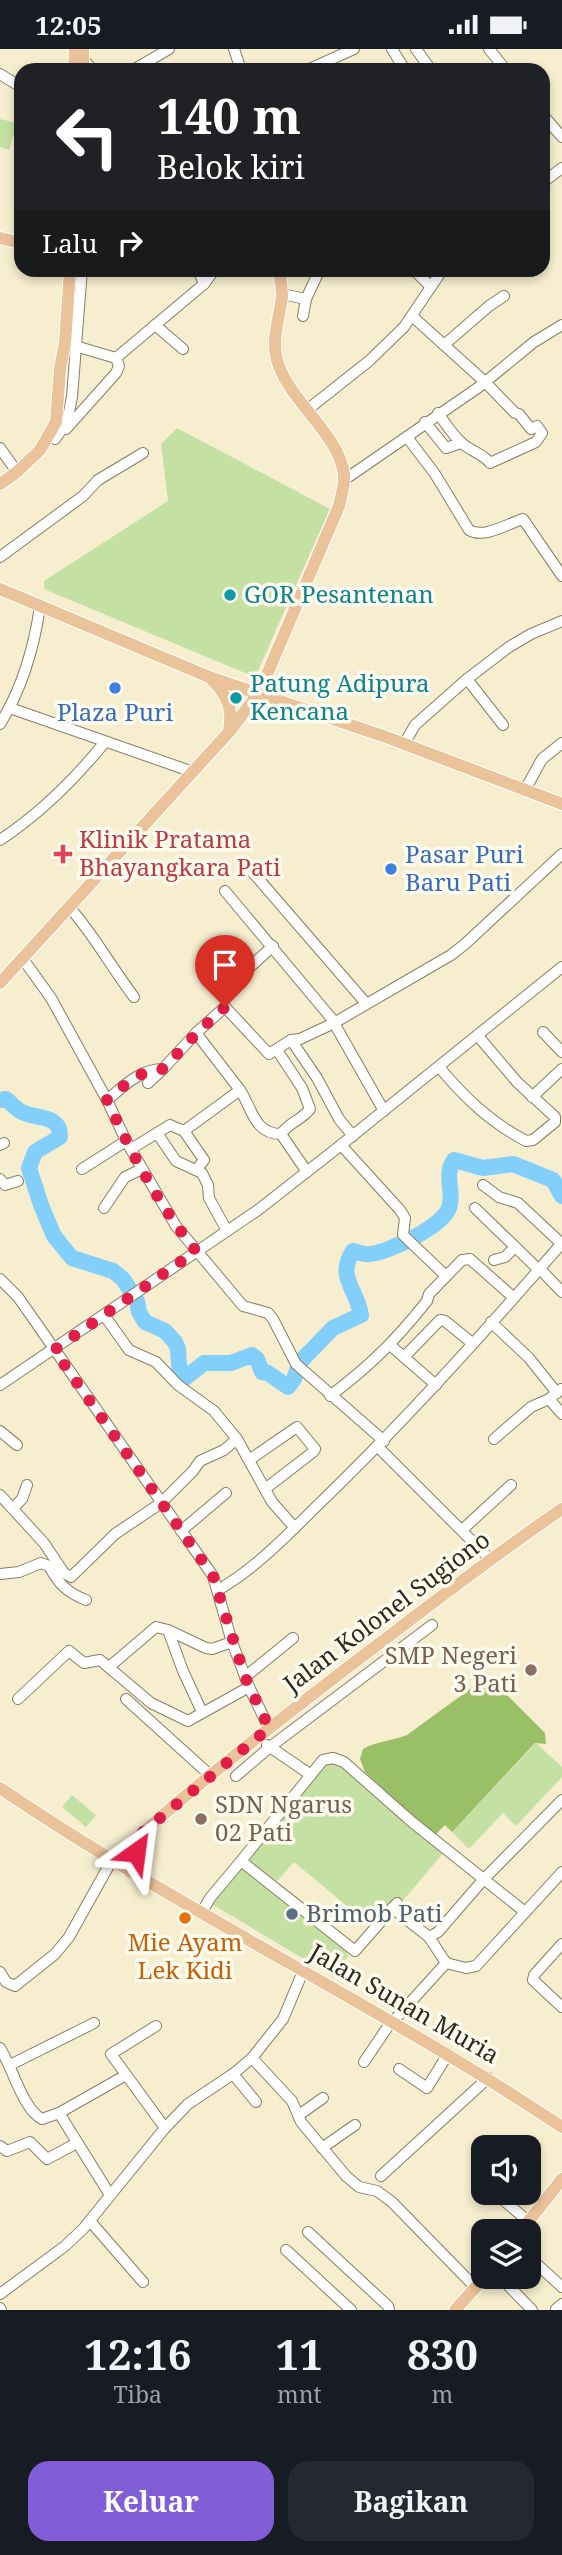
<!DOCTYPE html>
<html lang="id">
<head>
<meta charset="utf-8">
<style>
  body { margin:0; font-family:"Noto Serif",serif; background:#242831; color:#f1f3f6; height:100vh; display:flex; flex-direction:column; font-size:26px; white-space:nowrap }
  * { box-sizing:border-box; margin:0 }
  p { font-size:23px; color:#9ea1a6 }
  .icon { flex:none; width:38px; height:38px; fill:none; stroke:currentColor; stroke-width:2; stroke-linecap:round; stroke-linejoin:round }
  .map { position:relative; height:2261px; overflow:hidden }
  .panel { display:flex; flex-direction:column; background:#171b24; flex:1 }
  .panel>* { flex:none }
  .guide { position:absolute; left:14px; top:14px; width:536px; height:214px; border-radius:21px; box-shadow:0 4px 10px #0003; background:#202124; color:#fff; overflow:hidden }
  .tools { position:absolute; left:471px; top:2086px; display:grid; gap:14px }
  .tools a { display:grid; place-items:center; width:70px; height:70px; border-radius:14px; background:#171b24; box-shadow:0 4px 10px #0003; font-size:35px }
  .pin { position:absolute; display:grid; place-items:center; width:60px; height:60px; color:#fff; margin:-72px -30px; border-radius:50% 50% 50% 0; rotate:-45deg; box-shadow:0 0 7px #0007 }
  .pin .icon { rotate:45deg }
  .me { position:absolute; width:77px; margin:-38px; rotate:31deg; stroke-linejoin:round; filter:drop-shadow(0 0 5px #0008) }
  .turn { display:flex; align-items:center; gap:24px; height:147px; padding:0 28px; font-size:32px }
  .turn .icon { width:91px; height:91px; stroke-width:2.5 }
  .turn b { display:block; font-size:49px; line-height:60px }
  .then { display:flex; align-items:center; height:66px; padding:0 28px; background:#0003; gap:14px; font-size:26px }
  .eta { display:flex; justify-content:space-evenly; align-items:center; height:119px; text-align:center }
  .eta b { font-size:42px; font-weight:700; line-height:49px }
  .cta { display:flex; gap:14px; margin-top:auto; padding:14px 28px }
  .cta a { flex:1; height:80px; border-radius:21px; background:#825dd8; color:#fff; font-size:28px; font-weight:700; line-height:80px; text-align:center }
  .cta a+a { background:#242831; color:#f1f3f6 }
  .status { display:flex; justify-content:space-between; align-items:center; height:49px; padding:0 35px; background:#171b24; direction:ltr }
  .status svg { height:19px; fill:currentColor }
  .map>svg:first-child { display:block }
  .green { fill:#c4e0a2 }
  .forest { fill:#9ac067 }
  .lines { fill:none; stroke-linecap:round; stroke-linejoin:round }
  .river { stroke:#83cffc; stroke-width:16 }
  .minor-casing { stroke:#877f64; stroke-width:12 }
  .major-casing { stroke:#fff; stroke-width:14 }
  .minor { stroke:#fff; stroke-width:10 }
  .major { stroke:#ebc39b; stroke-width:12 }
  .route { stroke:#e11d48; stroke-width:12; stroke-dasharray:0 21.6 }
  .culture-dot { fill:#0f9aa8; stroke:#fefbef; stroke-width:2.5 }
  .shop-dot { fill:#3f7fe0; stroke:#fefbef; stroke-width:2.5 }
  .health-dot { fill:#e0444e; stroke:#fefbef; stroke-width:2.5 }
  .education-dot { fill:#8d6e63; stroke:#fefbef; stroke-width:2.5 }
  .service-dot { fill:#5c6f8a; stroke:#fefbef; stroke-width:2.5 }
  .food-dot { fill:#e8710a; stroke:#fefbef; stroke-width:2.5 }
  .labels { text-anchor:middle; stroke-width:7; stroke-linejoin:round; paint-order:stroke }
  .culture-label { font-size:24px; fill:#0d838f; stroke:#fefbef; text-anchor:start }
  .shop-label { font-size:24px; fill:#366cbe; stroke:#fefbef }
  .health-label { font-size:24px; fill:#be3a42; stroke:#fefbef; text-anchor:start }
  .street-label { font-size:24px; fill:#2e2a1f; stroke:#fefbef }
  .education-label { font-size:24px; fill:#785e54; stroke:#fefbef; text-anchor:end }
  .service-label { font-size:24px; fill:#4e5e75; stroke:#fefbef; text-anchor:start }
  .food-label { font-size:24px; fill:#c56008; stroke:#fefbef }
</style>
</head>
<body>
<div class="status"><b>12:05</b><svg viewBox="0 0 49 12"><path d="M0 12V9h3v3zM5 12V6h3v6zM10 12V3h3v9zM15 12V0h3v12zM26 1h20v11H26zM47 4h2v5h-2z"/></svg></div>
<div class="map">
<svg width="562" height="2261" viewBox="0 0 562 2261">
  <rect width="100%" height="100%" fill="#f6eecf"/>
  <g class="green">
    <polygon points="0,70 17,74 9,101 0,98"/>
    <polygon points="177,379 330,460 255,628 44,540 44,532 168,452 161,395"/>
    <polygon points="536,1694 562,1718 562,1728 516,1777 503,1764 469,1800 452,1783"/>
    <polygon points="332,1714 342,1718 444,1803 400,1855 371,1877 294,1813 277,1832 248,1810 324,1716"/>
    <polygon points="72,1746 96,1766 86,1778 62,1758"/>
    <polygon points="241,1817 347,1903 348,1907 334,1928 212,1855"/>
  </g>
  <path class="forest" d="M488 1627 545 1684 546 1695 535 1694 452 1783 445 1776 434 1787 365 1723 360 1710 363 1700C377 1692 392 1692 407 1686Z"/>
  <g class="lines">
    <path class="river" d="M0 1051 6 1050C10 1053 15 1059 20 1062 34 1071 61 1064 60 1088L35 1103 29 1119 41 1156 54 1187 72 1209 113 1222 123 1230 137 1252 139 1263 145 1273 165 1282 175 1293 178 1300 180 1329H185L204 1314H231L252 1306 257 1310 262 1323 268 1324 288 1338 294 1330 300 1313 333 1279 361 1266C357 1240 336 1228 353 1202 359 1203 364 1206 369 1205 388 1204 443 1177 449 1159 455 1143 443 1127 454 1111L483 1119 513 1115 553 1131 562 1147"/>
    <defs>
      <g id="minor">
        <polyline points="234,0 241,21"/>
        <polyline points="392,0 405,21"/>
        <polyline points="416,0 431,21"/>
        <polyline points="489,0 506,21"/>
        <polyline points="83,10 93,21"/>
        <polyline points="133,21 169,0"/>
        <polyline points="307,21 354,0"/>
        <polyline points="0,25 21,38"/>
        <polyline points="542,65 562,88"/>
        <polyline points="542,134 562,119"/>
        <polyline points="198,220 204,235"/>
        <polyline points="413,220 431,238"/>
        <polyline points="282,245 306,250 320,220"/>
        <polyline points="303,267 306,250"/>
        <path d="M412 267 485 333 515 364 519 365 531 380 537 377 542 384 536 393 490 414C485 406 471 402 463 395 453 387 446 375 438 364"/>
        <polyline points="155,276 183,300"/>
        <polyline points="65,294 116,309 204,235 215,220"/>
        <polyline points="444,296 489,257 504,247"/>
        <polyline points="307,361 369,312 404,278 443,220"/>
        <polyline points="425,373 446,399 461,394"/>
        <polyline points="66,380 116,324 119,317 116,309"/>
        <path d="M407 388 435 425 469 481C484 490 507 475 523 470L562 527"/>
        <polyline points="55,390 67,373 72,348 82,220"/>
        <polyline points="0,399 17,423"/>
        <polyline points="344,431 479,338 534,293 562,276"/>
        <polyline points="0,508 83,447 98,431 143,404"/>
        <polyline points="467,630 503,676"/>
        <polyline points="10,659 193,723"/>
        <path d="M0 675C22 640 34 598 40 558"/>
        <polyline points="404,695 415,676 467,630 509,598 531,585 562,572"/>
        <polyline points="525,741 542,710 562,694"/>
        <path d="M0 791C41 764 74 731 105 693"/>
        <polyline points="249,819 364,952"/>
        <polyline points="225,842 332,970"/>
        <path d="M70 859C94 886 112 919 134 948"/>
        <polyline points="23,910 51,949 107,1051 126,1092 176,1177 243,1257 268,1264 273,1270 296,1315 384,1392"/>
        <polyline points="240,927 273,897"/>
        <polyline points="334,974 384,1062"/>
        <polyline points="543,983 562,1003"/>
        <polyline points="196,984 240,1041"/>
        <polyline points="291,991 317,1029 339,1070 353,1087"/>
        <path d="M277 1001 302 1039 310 1060C303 1070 288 1074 281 1085"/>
        <path d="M439 1018C465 1049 490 1073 526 1092L533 1091 555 1073V1068L517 1033 478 987"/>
        <polyline points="148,1034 163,1020"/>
        <polyline points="532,1048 562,1020"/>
        <path d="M107 1051C124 1037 140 1020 163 1020L196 984 225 958 269 1005 291 991 300 990 334 974 451 906 465 895 562 805"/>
        <polyline points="184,1082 204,1111 196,1121"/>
        <polyline points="157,1084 176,1112 202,1124 208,1136 209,1149 227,1182"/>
        <polyline points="0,1096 4,1094"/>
        <polyline points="341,1096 400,1161 405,1169 403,1186 446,1227"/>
        <path d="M131 1100 170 1076 184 1082 240 1041C252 1059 254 1085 281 1085L307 1123"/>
        <polyline points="82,1120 126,1092"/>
        <polyline points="0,1130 5,1136 18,1132"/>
        <polyline points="483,1136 499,1148 518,1154 562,1195"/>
        <polyline points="104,1159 125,1128 142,1120"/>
        <polyline points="475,1159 539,1221"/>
        <polyline points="494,1211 505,1208 515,1198"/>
        <polyline points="540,1220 562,1243"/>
        <polyline points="0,1230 18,1248 213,1527 232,1593 249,1638 269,1679"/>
        <polyline points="491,1273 529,1309 557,1344"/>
        <polyline points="390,1296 436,1336"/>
        <polyline points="404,1308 440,1271 445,1272 472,1294"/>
        <polyline points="0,1336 258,1161 341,1096 562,918"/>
        <path d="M330 1347C371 1316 395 1292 427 1252L429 1245 462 1211 470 1210 513 1248"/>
        <polyline points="549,1350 562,1365"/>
        <polyline points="0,1382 17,1396"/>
        <polyline points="237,1390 272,1453 295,1479"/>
        <polyline points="494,1390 531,1358 549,1350 561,1340"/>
        <polyline points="378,1398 490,1510"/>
        <polyline points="249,1411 297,1378 315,1400 313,1403 265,1440"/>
        <polyline points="0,1446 44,1494 64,1524 71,1528 115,1485 161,1454 193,1422 200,1412 224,1401 237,1390 214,1362 178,1336 156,1313 129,1301 104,1266"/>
        <polyline points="13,1459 22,1450 27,1436"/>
        <polyline points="462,1481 511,1436"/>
        <polyline points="181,1482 226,1444"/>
        <path d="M0 1525 19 1523 41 1514 49 1517C59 1535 66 1543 86 1551"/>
        <path d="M218 1541C258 1518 290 1483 323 1451 407 1370 485 1283 562 1194"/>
        <polyline points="168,1581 206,1599 212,1600 232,1593"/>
        <polyline points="109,1618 156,1578 168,1581 183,1622 202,1663"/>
        <polyline points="245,1628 293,1589"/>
        <polyline points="18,1650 69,1602 84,1614 100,1611 151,1654 188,1672 249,1638"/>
        <polyline points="126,1650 211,1727"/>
        <polyline points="267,1696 311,1726"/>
        <polyline points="236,1727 270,1698 432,1576"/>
        <polyline points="562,1751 483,1831 438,1883 429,1888 446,1914 466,1919 476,1917 562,1823"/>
        <polyline points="397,1854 355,1902 241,1812 323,1711 333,1709 344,1713 412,1773 525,1863"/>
        <polyline points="392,1859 429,1888"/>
        <polyline points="202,1863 210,1849 241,1812"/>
        <polyline points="562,1895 534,1926 533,1931 562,1958"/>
        <polyline points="0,1923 6,1933 15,1937 55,1905 69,1888 112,1811"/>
        <polyline points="156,1977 111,2005 165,2079"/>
        <path d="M0 1999C12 2017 23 2061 42 2070L59 2064 126 2026"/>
        <polyline points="252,2009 292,2052 301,2073 346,2127 359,2138 377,2142 392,2153 475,2238"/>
        <polyline points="364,2013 387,1979 446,1914"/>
        <polyline points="10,2016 94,1974"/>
        <polyline points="399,2020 427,2039 448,2005"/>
        <polyline points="233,2025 256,2053"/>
        <polyline points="59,2064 110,2146"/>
        <polyline points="299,2066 323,2049"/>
        <polyline points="0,2097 7,2102 30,2093 47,2110 77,2094"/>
        <polyline points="322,2099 355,2076"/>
        <polyline points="381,2127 488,2029"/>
        <polyline points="495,2144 528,2172"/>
        <polyline points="90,2172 143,2233"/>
        <polyline points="308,2183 388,2257 389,2261"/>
        <polyline points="286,2201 351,2261"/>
        <polyline points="528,2207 562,2238"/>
        <polyline points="500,2228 532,2261"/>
        <polyline points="0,2245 65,2197 83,2180 165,2079 188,2055 233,2025 252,2009 283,1970 304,1920"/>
        <polyline points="0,2259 1,2261"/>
        <polyline points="556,2260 562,2255"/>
      </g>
      <g id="major">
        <polyline points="74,21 75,0"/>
        <polyline points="83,21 83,0"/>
        <polyline points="0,189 21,194"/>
        <polyline points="0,435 17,423 40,401 56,373 60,320 65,294 70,220"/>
        <polyline points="0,540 209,628 386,688 562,755"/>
        <path d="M212 631C228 647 233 659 229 683"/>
        <path d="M0 934 229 683 259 644 339 457C341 447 345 436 344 426 340 385 288 352 277 311 271 290 280 268 282 247 282 238 280 229 279 220"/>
        <path d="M0 1739C181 1862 380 1957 562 2078"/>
        <path d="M112 1811C185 1744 264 1683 343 1622 416 1567 487 1511 562 1460"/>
        <polyline points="130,1823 142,1786"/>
        <polyline points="521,2182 562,2130"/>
        <polyline points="455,2261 485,2228"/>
      </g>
    </defs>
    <use href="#minor" class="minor-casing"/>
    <use href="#major" class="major-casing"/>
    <use href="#minor" class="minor"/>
    <use href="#major" class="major"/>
  </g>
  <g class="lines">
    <path class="route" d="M136 1803 143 1783 269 1679 245 1628 213 1527 54 1301 196 1202C159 1156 131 1104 107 1051 124 1037 140 1020 163 1020L197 984 225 958"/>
  </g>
  <g class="culture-dot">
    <circle cx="230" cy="546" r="7"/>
    <circle cx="236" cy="649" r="7"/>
  </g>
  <g class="shop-dot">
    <circle cx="115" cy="639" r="7"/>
    <circle cx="391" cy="820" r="7"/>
  </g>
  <path class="health-dot" d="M59.5 794.5h7v7h7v7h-7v7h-7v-7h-7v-7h7z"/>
  <g class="education-dot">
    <circle cx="531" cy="1621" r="7"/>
    <circle cx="201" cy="1770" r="7"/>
  </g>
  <circle class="service-dot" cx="292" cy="1865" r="7"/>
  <circle class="food-dot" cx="185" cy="1869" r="7"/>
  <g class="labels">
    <g class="culture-label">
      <text x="244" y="554">GOR Pesantenan</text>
      <text x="250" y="643">Patung Adipura<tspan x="250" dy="28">Kencana</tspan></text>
    </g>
    <g class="shop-label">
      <text x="115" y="672">Plaza Puri</text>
      <text x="405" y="814" text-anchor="start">Pasar Puri<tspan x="405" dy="28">Baru Pati</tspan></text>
    </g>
    <g class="health-label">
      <text x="79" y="799">Klinik Pratama<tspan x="79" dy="28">Bhayangkara Pati</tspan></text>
    </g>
    <g class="street-label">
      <text transform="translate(387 1563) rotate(-37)" y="8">Jalan Kolonel Sugiono</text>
      <text transform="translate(404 1955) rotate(30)" y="8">Jalan Sunan Muria</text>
    </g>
    <g class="education-label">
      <text x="517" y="1615">SMP Negeri<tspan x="517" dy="28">3 Pati</tspan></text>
      <text x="215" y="1764" text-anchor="start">SDN Ngarus<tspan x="215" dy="28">02 Pati</tspan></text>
    </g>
    <g class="service-label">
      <text x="306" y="1873">Brimob Pati</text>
    </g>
    <g class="food-label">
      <text x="185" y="1902">Mie Ayam<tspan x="185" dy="28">Lek Kidi</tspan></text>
    </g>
  </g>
</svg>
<div class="tools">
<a><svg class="icon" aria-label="sound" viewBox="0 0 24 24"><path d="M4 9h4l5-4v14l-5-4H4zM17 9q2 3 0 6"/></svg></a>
<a><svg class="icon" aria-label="layers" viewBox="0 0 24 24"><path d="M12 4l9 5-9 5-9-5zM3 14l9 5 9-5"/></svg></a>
</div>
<div class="pin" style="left:225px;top:958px;background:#d93025"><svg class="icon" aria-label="arrive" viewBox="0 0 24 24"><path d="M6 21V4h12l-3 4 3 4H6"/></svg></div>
<svg class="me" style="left:136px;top:1803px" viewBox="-20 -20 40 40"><path d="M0-17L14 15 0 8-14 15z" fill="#e11d48" stroke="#fff" stroke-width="4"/></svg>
<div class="guide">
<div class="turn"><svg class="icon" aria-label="left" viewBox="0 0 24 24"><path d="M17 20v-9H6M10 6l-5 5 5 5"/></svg><div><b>140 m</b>Belok kiri</div></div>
<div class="then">Lalu<svg class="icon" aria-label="right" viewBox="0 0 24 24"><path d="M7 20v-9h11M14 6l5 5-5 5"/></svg></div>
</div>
</div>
<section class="panel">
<div class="eta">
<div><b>12:16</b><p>Tiba</p></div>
<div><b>11</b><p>mnt</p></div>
<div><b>830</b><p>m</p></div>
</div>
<div class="cta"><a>Keluar</a><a>Bagikan</a></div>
</section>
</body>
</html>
